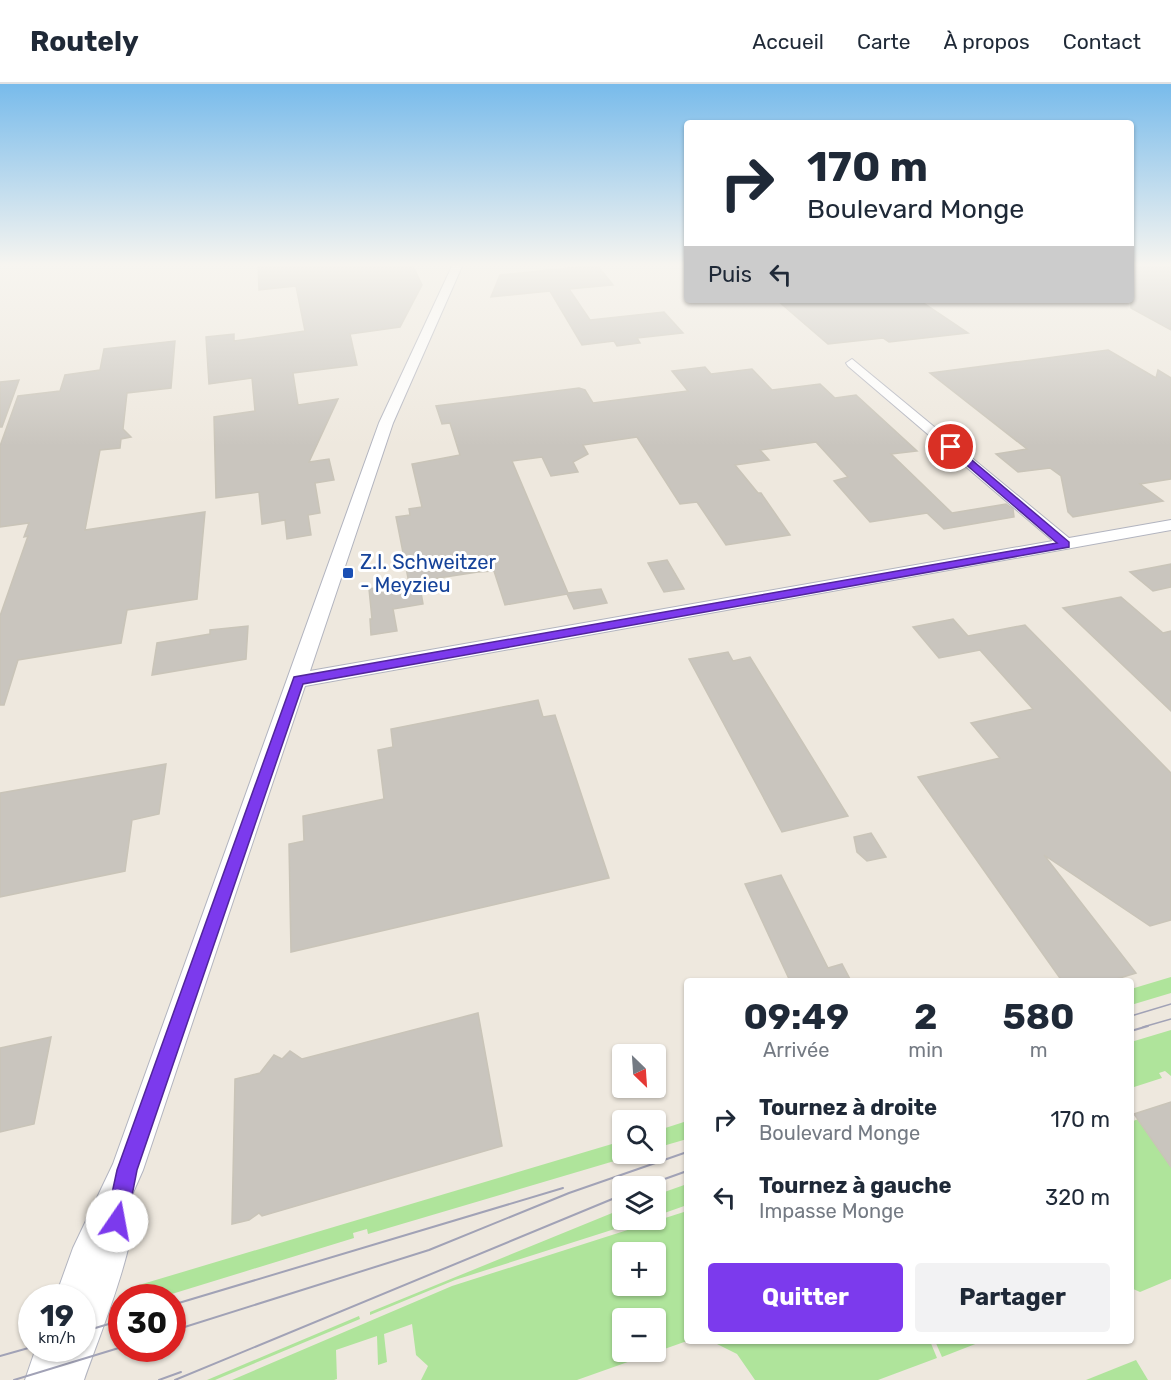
<!DOCTYPE html>
<html lang="fr">
<head>
<meta charset="utf-8">
<style>
  body { margin:0; font-family:Rubik,sans-serif; background:#f2f2f3; color:#1f2937; height:100vh; display:flex; flex-direction:column; font-size:22px; white-space:nowrap }
  * { box-sizing:border-box; margin:0 }
  p { font-size:20px; color:#747a83 }
  .icon { flex:none; width:33px; height:33px; fill:none; stroke:currentColor; stroke-width:2; stroke-linecap:round; stroke-linejoin:round }
  .map { position:relative; flex:1; overflow:hidden }
  .sheet { position:absolute; left:684px; top:894px; width:450px; height:366px; display:flex; flex-direction:column; background:#fff; border-radius:6px; box-shadow:0 2px 4px #0004 }
  .sheet>* { flex:none }
  .guide { position:absolute; left:684px; top:36px; width:450px; height:183px; border-radius:6px; box-shadow:0 2px 4px #0004; background:#fff; color:#1f2937; overflow:hidden }
  .needle { width:39px; rotate:155deg }
  .buttons { position:absolute; left:612px; top:960px; display:grid; gap:12px }
  .buttons a { display:grid; place-items:center; width:54px; height:54px; border-radius:6px; background:#fff; box-shadow:0 2px 4px #0004; font-size:30px }
  .speed { position:absolute; left:18px; top:1200px; display:flex; gap:12px; font-size:30px; font-weight:700; text-align:center }
  .speed>* { display:grid; place-content:center; width:78px; height:78px; border-radius:50%; background:#fff; box-shadow:0 2px 4px #0004; line-height:1 }
  .speed small { font-size:15px; font-weight:400 }
  .speed .limit { border:9px solid #d22; background:#fff; color:#111 }
  .pin { position:absolute; display:grid; place-items:center; width:51px; height:51px; color:#fff; margin:-26px; border:3px solid #fff; border-radius:50%; box-shadow:0 2px 6px #0007 }
  .me { position:absolute; width:66px; margin:-33px; rotate:12deg; stroke-linejoin:round; filter:drop-shadow(0 0 4px #0008) }
  .turn { display:flex; align-items:center; gap:21px; height:126px; padding:0 24px; font-size:27px }
  .turn .icon { width:78px; height:78px; stroke-width:2.5 }
  .turn b { display:block; font-size:42px; line-height:51px }
  .then { display:flex; align-items:center; height:57px; padding:0 24px; background:#0003; gap:12px; font-size:22px }
  .eta { display:flex; justify-content:space-evenly; align-items:center; height:102px; text-align:center }
  .eta b { font-size:36px; font-weight:700; line-height:42px }
  .button { display:flex; gap:12px; margin-top:auto; padding:12px 24px }
  .button a { flex:1; height:69px; border-radius:6px; background:#7c3aed; color:#fff; font-size:24px; font-weight:700; line-height:69px; text-align:center }
  .button a+a { background:#f2f2f3; color:#1f2937 }
  ul { padding:0; list-style:none }
  li { display:flex; align-items:center; gap:18px; height:78px; padding:0 24px }
  li div { flex:1 }
  li b { display:block; font-size:22px }
  li em { font-style:normal }
  header { display:flex; align-items:center; gap:36px; box-sizing:border-box; height:84px; padding:0 30px; background:#fff; border-bottom:2px solid #e0e1e3 }
  header strong { font-size:28px }
  nav { display:flex; gap:33px; margin-inline-start:auto; font-size:21px }
  .map>svg:first-child { display:block }
  .green { fill:#afe49b; fill-rule:evenodd }
  .building { fill:#c9c5be; stroke:#c9c4b8; stroke-width:1.5 }
  .lines { fill:none; stroke-linecap:round; stroke-linejoin:round }
  .street-casing { stroke:#b2b4bf; stroke-width:2 }
  .street { fill:#fff; fill-rule:evenodd }
  .tram-far1 { stroke:#a1a2b6; stroke-width:1.5 }
  .tram { stroke:#a1a2b6; stroke-width:2 }
  .route { fill:#7c3aed; stroke:#51269a; stroke-width:1.5 }
  .transit-dot { fill:#1a4fb4; stroke:#fff; stroke-width:2 }
  .labels { text-anchor:middle; stroke-width:6; stroke-linejoin:round; paint-order:stroke }
  .transit-label { font-size:20px; fill:#164399; stroke:#fff; text-anchor:start }
</style>
</head>
<body>
<header>
<strong>Routely</strong>
<nav><a>Accueil</a><a>Carte</a><a>À propos</a><a>Contact</a></nav>
</header>
<div class="map">
<svg width="1171" height="1296" viewBox="0 0 1171 1296">
  <rect width="100%" height="100%" fill="#eee8de"/>
  <g class="green">
    <polygon points="1171,893 1171,909 1131,921 1131,905"/>
    <polygon points="1171,946 1171,992 1165,987 1159,989 1162,994 1131,1004 1131,958"/>
    <polygon points="1138,1035 1171,1083 1171,1195 1140,1208 1131,1204 1131,1038"/>
    <polygon points="687,1037 687,1055 656,1064 656,1047"/>
    <polygon points="622,1057 622,1070 638,1070 368,1150 367,1145 353,1149 354,1154 162,1213 138,1213 139,1201"/>
    <polygon points="687,1100 687,1121 656,1132 656,1111"/>
    <polygon points="622,1125 622,1136 643,1136 455,1196 370,1231 370,1228"/>
    <path d="M687 1127V1257L577 1296H421L428 1282 416 1271 412 1240 384 1250 387 1278 378 1281 377 1252 336 1266 337 1295 334 1296H232L452 1202ZM622 1168H656V1202H622ZM656 1234V1268H622V1234Z"/>
    <polygon points="359,1232 360,1235 215,1296 207,1296"/>
    <polygon points="711,1257 930,1257 937,1274 878,1296 755,1296 737,1270"/>
    <polygon points="935,1257 983,1257 942,1273"/>
    <polygon points="1136,1276 1148,1296 1086,1296"/>
  </g>
  <g class="building">
    <polygon points="258,180 412,180 422,201 400,243 350,250 357,281 293,289 298,321 338,315 309,378 329,375 334,396 315,399 320,429 308,431 311,451 287,455 285,436 262,440 259,408 216,414 214,333 255,327 252,294 209,300 206,253 234,250 234,257 305,247 296,202 259,206"/>
    <polygon points="1145,180 1171,180 1171,246 1131,224 1131,182"/>
    <polygon points="597,181 613,201 569,205 590,236 664,228 683,249 637,254 640,259 617,262 614,257 582,261 550,207 491,213 500,191"/>
    <polygon points="777,216 919,216 968,249 889,258 883,254 828,260"/>
    <polygon points="175,257 171,304 127,309 123,345 131,353 121,355 120,364 100,366 85,446 205,428 197,515 127,526 121,559 18,576 4,621 0,621 0,532 28,452 24,453 29,439 0,443 0,362 18,312 60,307 65,291 100,286 104,265"/>
    <polygon points="1108,266 1156,294 1158,286 1171,294 1171,395 1140,400 1163,417 1073,433 1068,428 1061,392 1050,384 1018,388 996,370 1027,365 930,289"/>
    <polygon points="705,283 711,290 752,285 772,306 820,300 835,314 856,311 917,367 891,370 952,429 1006,420 1013,425 1014,433 944,445 927,429 870,438 834,397 848,393 816,358 760,366 769,376 735,381 758,409 761,409 790,451 726,461 697,418 680,420 637,353 583,361 588,370 573,378 578,388 551,392 542,373 512,377 568,509 601,505 607,519 574,525 567,510 505,521 494,487 478,488 412,498 419,497 423,520 393,525 397,547 371,551 370,535 372,535 369,505 409,499 396,433 410,431 409,425 422,423 412,380 460,371 450,339 442,340 436,322 579,304 585,306 593,319 688,307 672,287"/>
    <polygon points="19,296 2,343 0,343 0,298"/>
    <polygon points="667,476 684,505 664,508 648,479"/>
    <polygon points="1171,480 1171,503 1153,507 1130,488"/>
    <polygon points="1121,513 1163,549 1171,547 1171,627 1063,524"/>
    <polygon points="953,535 968,552 1025,541 1171,689 1171,836 1150,842 1044,771 1136,889 1110,897 1062,897 918,693 1000,674 971,639 1033,625 980,566 939,574 913,543"/>
    <polygon points="248,542 246,575 152,591 157,559 210,550 210,546"/>
    <polygon points="728,568 733,577 750,573 848,732 782,748 689,575"/>
    <polygon points="538,616 543,633 555,631 609,794 291,868 289,760 304,757 303,732 384,715 378,666 393,663 391,645"/>
    <polygon points="166,680 159,730 132,736 125,787 0,813 0,709"/>
    <polygon points="871,749 886,773 867,777 857,768 854,753"/>
    <polygon points="781,791 828,884 842,880 851,897 790,897 745,800"/>
    <polygon points="478,929 502,1062 262,1132 259,1129 249,1136 232,1140 235,995 260,989 274,971 282,975 290,967 302,975"/>
    <polygon points="51,953 34,1040 0,1048 0,964"/>
    <polygon points="1171,1018 1171,1083 1134,1030"/>
  </g>
  <g class="lines">
    <defs>
      <path id="street" d="M453 180H463L393 339 310 587 1053 457 848 282 846 279 852 275 1069 454 1171 436V446L305 602 143 1086 132 1111C145 1143 96 1260 84 1296H25L36 1264H82V1214H55L73 1164 113 1080 379 339Z"/>
    </defs>
    <use href="#street" class="street-casing"/>
    <use href="#street" class="street"/>
    <g class="tram-far1">
      <polyline points="1131,932 1171,920"/>
      <polyline points="1143,943 1171,935"/>
    </g>
    <g class="tram">
      <polyline points="1131,947 1148,942"/>
      <polyline points="645,1102 687,1087"/>
      <polyline points="172,1221 563,1104"/>
      <polyline points="172,1247 429,1166 569,1109 687,1068"/>
      <polyline points="82,1248 122,1236"/>
      <polyline points="0,1272 32,1263"/>
      <polyline points="14,1296 122,1263"/>
      <polyline points="159,1296 181,1288"/>
      <polyline points="175,1296 622,1111"/>
    </g>
  </g>
  <linearGradient id="sky" x2="0" y2="1"><stop stop-color="#78bbeb"/><stop offset="0.5" stop-color="#f7f5f0"/><stop offset="1" stop-color="#f7f5f0" stop-opacity="0"/></linearGradient>
  <rect width="1171" height="362" fill="url(#sky)"/>
  <polygon class="route" points="948,361 954,361 1069,458 1069,463 303,600 137,1086 127,1137 124,1145 117,1148 109,1145 106,1137 117,1086 294,593 1057,459 948,365"/>
  <rect class="transit-dot" x="342" y="483" width="12" height="12" rx="3"/>
  <g class="labels">
    <g class="transit-label">
      <text x="360" y="485">Z.I. Schweitzer<tspan x="360" dy="23">- Meyzieu</tspan></text>
    </g>
  </g>
</svg>
<div class="buttons">
<a><svg class="needle" viewBox="-14 -14 28 28"><path d="M0-13l5 13h-10z" fill="#e53935"/><path d="M0 13l5-13h-10z" fill="#747a83"/></svg></a>
<a><svg class="icon" aria-label="search" viewBox="0 0 24 24"><circle cx="10" cy="10" r="6"/><path d="M15 15l6 6"/></svg></a>
<a><svg class="icon" aria-label="layers" viewBox="0 0 24 24"><path d="M12 4l9 5-9 5-9-5zM3 14l9 5 9-5"/></svg></a>
<a>+</a>
<a>−</a>
</div>
<div class="speed"><div>19<small>km/h</small></div><div class="limit">30</div></div>
<div class="pin" style="left:951px;top:363px;background:#d93025"><svg class="icon" aria-label="arrive" viewBox="0 0 24 24"><path d="M6 21V4h12l-3 4 3 4H6"/></svg></div>
<svg class="me" style="left:117px;top:1137px" viewBox="-20 -20 40 40"><circle r="19" fill="#fff"/><path d="M0-13L10 11 0 6-10 11z" fill="#7c3aed"/></svg>
<div class="guide">
<div class="turn"><svg class="icon" aria-label="right" viewBox="0 0 24 24"><path d="M7 20v-9h11M14 6l5 5-5 5"/></svg><div><b>170 m</b>Boulevard Monge</div></div>
<div class="then">Puis<svg class="icon" aria-label="left" viewBox="0 0 24 24"><path d="M17 20v-9H6M10 6l-5 5 5 5"/></svg></div>
</div>
<section class="sheet">
<div class="eta">
<div><b>09:49</b><p>Arrivée</p></div>
<div><b>2</b><p>min</p></div>
<div><b>580</b><p>m</p></div>
</div>
<ul>
<li><svg class="icon" aria-label="right" viewBox="0 0 24 24"><path d="M7 20v-9h11M14 6l5 5-5 5"/></svg><div><b>Tournez à droite</b><p>Boulevard Monge</p></div><em>170 m</em></li>
<li><svg class="icon" aria-label="left" viewBox="0 0 24 24"><path d="M17 20v-9H6M10 6l-5 5 5 5"/></svg><div><b>Tournez à gauche</b><p>Impasse Monge</p></div><em>320 m</em></li>
</ul>
<div class="button"><a>Quitter</a><a>Partager</a></div>
</section>
</div>
</body>
</html>
